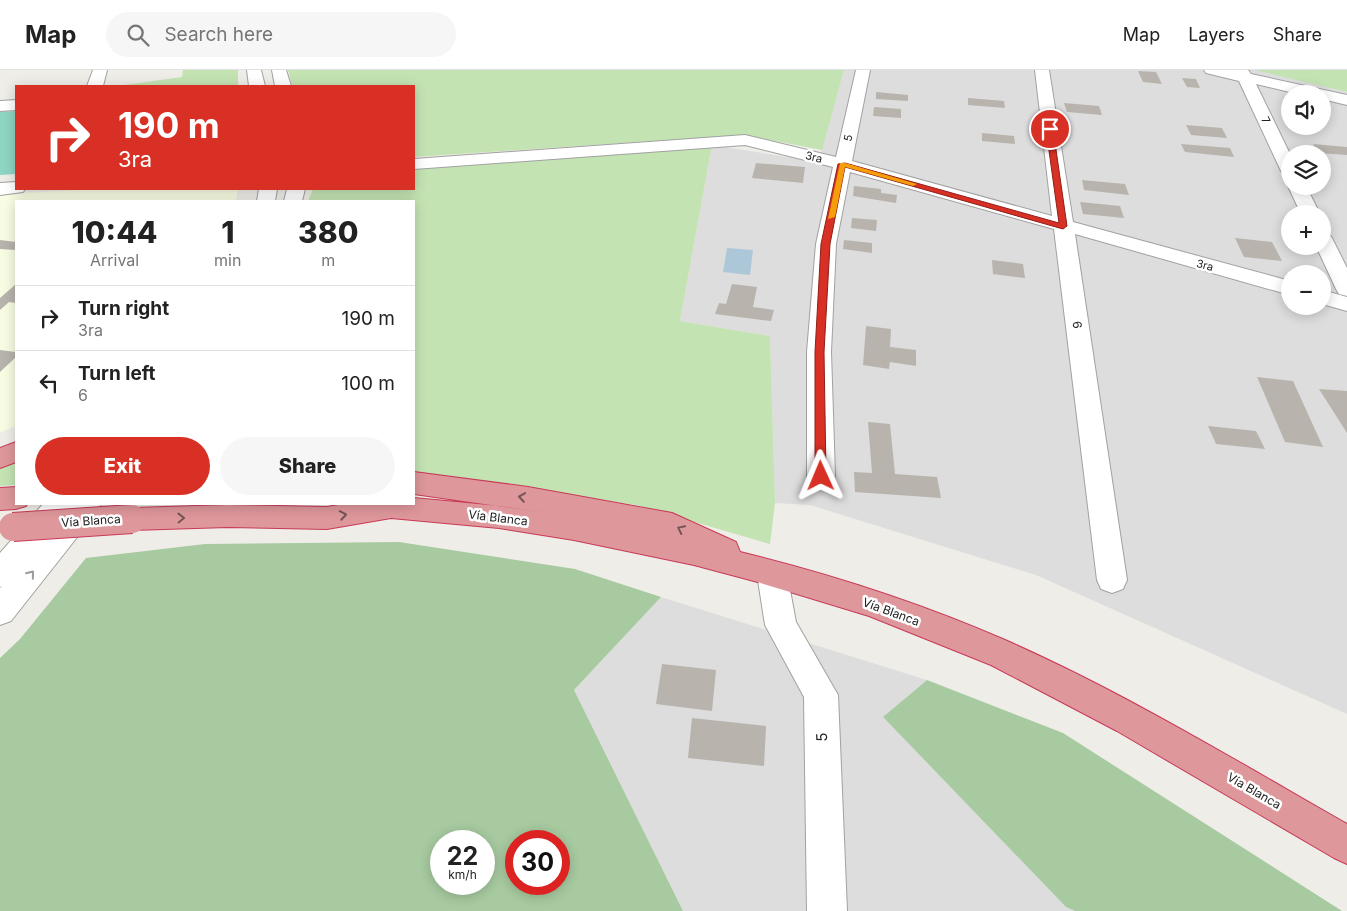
<!DOCTYPE html>
<html lang="en">
<head>
<meta charset="utf-8">
<style>
  body { margin:0; font-family:Inter,sans-serif; background:#f6f6f6; color:#222; height:100vh; display:flex; flex-direction:column; font-size:19px; white-space:nowrap }
  * { box-sizing:border-box; margin:0 }
  p { font-size:16px; color:#767676 }
  .icon { flex:none; width:28px; height:28px; fill:none; stroke:currentColor; stroke-width:2; stroke-linecap:round; stroke-linejoin:round }
  .map { position:relative; flex:1; overflow:hidden }
  .sheet { position:absolute; left:15px; top:130px; width:400px; height:305px; display:flex; flex-direction:column; background:#fff; border-radius:0px; box-shadow:0 2px 12px #0003 }
  .sheet>* { flex:none }
  .guide { position:absolute; left:15px; top:15px; width:400px; height:105px; border-radius:0px; box-shadow:0 2px 12px #0003; background:#d93025; color:#fff; overflow:hidden }
  .tools { position:absolute; left:1281px; top:15px; display:grid; gap:10px }
  .tools a { display:grid; place-items:center; width:50px; height:50px; border-radius:50%; background:#fff; box-shadow:0 2px 12px #0003; font-size:25px }
  .speed { position:absolute; left:430px; top:760px; display:flex; gap:10px; font-size:25px; font-weight:700; text-align:center }
  .speed>* { display:grid; place-content:center; width:65px; height:65px; border-radius:50%; background:#fff; box-shadow:0 2px 12px #0003; line-height:1 }
  .speed small { font-size:12px; font-weight:400 }
  .speed .limit { border:8px solid #d22; background:#fff; color:#111 }
  .pin { position:absolute; display:grid; place-items:center; width:42px; height:42px; color:#fff; margin:-21px; border:2px solid #fff; border-radius:50%; box-shadow:0 1px 5px #0007 }
  .me { position:absolute; width:55px; margin:-28px; rotate:359deg; stroke-linejoin:round; filter:drop-shadow(0 0 4px #0008) }
  .turn { display:flex; align-items:center; gap:18px; height:105px; padding:0 20px; font-size:22px }
  .turn .icon { width:65px; height:65px; stroke-width:2.5 }
  .turn b { display:block; font-size:35px; line-height:42px }
  .eta { display:flex; justify-content:space-evenly; align-items:center; height:85px; text-align:center }
  .eta b { font-size:30px; font-weight:800; line-height:35px }
  .primary-button { display:flex; gap:10px; margin-top:auto; padding:10px 20px }
  .primary-button a { flex:1; height:58px; border-radius:30px; background:#d93025; color:#fff; font-size:20px; font-weight:800; line-height:58px; text-align:center }
  .primary-button a+a { background:#f6f6f6; color:#222 }
  ul { padding:0; list-style:none }
  li { display:flex; align-items:center; gap:15px; height:65px; padding:0 20px; border-top:1px solid #e0e0e0 }
  li div { flex:1 }
  li b { display:block; font-size:19px }
  li em { font-style:normal }
  header { display:flex; align-items:center; gap:30px; box-sizing:border-box; height:70px; padding:0 25px; background:#fff; border-bottom:1px solid #e0e0e0 }
  header strong { font-size:24px }
  nav { display:flex; gap:28px; margin-inline-start:auto; font-size:18px }
  .search { width:350px; height:45px; background:#f6f6f6; display:flex; align-items:center; gap:12px; box-sizing:border-box; padding:0 18px; border-radius:28px; color:#767676; font-size:19px }
  .map>svg:first-child { display:block }
  .residential { fill:#ddd; fill-rule:evenodd }
  .education { fill:#f8fce3 }
  .grass { fill:#c4e3b3 }
  .forest { fill:#a7caa0; fill-rule:evenodd }
  .pitch { fill:#8ed5c3 }
  .water { fill:#acc8d8 }
  .building { fill:#b8b4ad }
  .lines { fill:none; stroke-linecap:round; stroke-linejoin:round }
  .minor-casing { stroke:#a1a1a1; stroke-width:2 }
  .highway-casing { stroke:#c83957; stroke-width:2 }
  .minor { fill:#fff; fill-rule:evenodd }
  .highway { fill:#de979b; fill-rule:evenodd }
  .highway-bridge-casing { stroke:#c83957; stroke-width:30; stroke-linecap:butt }
  .highway-bridge { stroke:#de979b; stroke-width:28 }
  .oneway { stroke:#755657 }
  .oneway2 { stroke:#9b9b9b }
  .route { fill:#d93025; stroke:#8d1f18 }
  .slow { fill:#f59e0b }
  .labels { text-anchor:middle; stroke-width:5; stroke-linejoin:round; paint-order:stroke }
  .far-street-label { font-size:11px; fill:#202020; stroke:#fff }
  .street-label { font-size:12px; fill:#202020; stroke:#fff }
  .near-street-label { font-size:15px; fill:#202020; stroke:#fff }
</style>
</head>
<body>
<header>
<strong>Map</strong>
<div class="search"><svg class="icon" aria-label="search" viewBox="0 0 24 24"><circle cx="10" cy="10" r="6"/><path d="M15 15l6 6"/></svg>Search here</div>
<nav><a>Map</a><a>Layers</a><a>Share</a></nav>
</header>
<div class="map">
<svg width="1347" height="841" viewBox="0 0 1347 841">
  <rect width="100%" height="100%" fill="#efede7"/>
  <g class="residential">
    <path d="M844 0H1258L1347 22V644L1036 505 810 435 775 433 770 266 680 251 712 75 818 92ZM1290 24H1322V56H1290ZM1290 84H1322V116H1290ZM1290 144H1322V176H1290ZM1290 204H1322V236H1290Z"/>
    <polygon points="661,527 927,610 883,647 1066,837 1075,841 683,841 574,620"/>
  </g>
  <polygon class="education" points="98,119 238,119 236,131 16,131 16,356 0,362 0,124"/>
  <g class="grass">
    <polygon points="183,0 238,0 238,16 117,16 182,7"/>
    <polygon points="288,0 844,0 822,80 744,65 414,87 414,16 292,16"/>
    <polygon points="1258,0 1347,0 1347,22 1259,1"/>
    <polygon points="712,75 680,251 770,266 775,433 770,474 636,435 414,402 414,131 308,131 313,119 414,119 414,98"/>
    <polygon points="16,390 16,415 0,416 0,396"/>
  </g>
  <g class="forest">
    <path d="M399 472 575 499 661 527 574 620 683 841H0V588L20 569 86 488 205 474ZM441 771H484V814H441ZM516 771H559V814H516Z"/>
    <polygon points="927,610 1063,663 1342,841 1075,841 1066,837 883,647"/>
  </g>
  <polygon class="pitch" points="16,41 16,104 0,105 0,42"/>
  <polygon class="water" points="727,178 753,180 750,205 723,202"/>
  <g class="building">
    <polygon points="1138,1 1156,2 1162,14 1143,12"/>
    <polygon points="1182,8 1196,9 1200,18 1187,17"/>
    <polygon points="876,22 908,25 908,31 876,29"/>
    <polygon points="968,28 1004,31 1005,38 968,35"/>
    <polygon points="1064,33 1099,36 1102,45 1067,42"/>
    <polygon points="874,37 901,39 901,48 873,46"/>
    <polygon points="1186,55 1222,58 1227,68 1191,65"/>
    <polygon points="982,63 1014,66 1015,74 982,71"/>
    <polygon points="1181,74 1230,78 1234,87 1185,82"/>
    <polygon points="1313,74 1347,77 1347,85 1319,83"/>
    <polygon points="756,93 805,97 803,113 752,108"/>
    <polygon points="1082,110 1125,114 1129,125 1084,120"/>
    <polygon points="854,116 881,119 881,123 897,125 896,133 853,126"/>
    <polygon points="1080,132 1120,136 1124,148 1083,144"/>
    <polygon points="852,148 877,150 876,161 851,158"/>
    <polygon points="1235,168 1272,172 1282,191 1244,187"/>
    <polygon points="0,170 16,172 16,180 0,179"/>
    <polygon points="844,170 872,173 872,183 843,179"/>
    <polygon points="992,190 1023,194 1025,208 993,204"/>
    <polygon points="16,214 16,233 9,232 0,240 0,228"/>
    <polygon points="732,214 757,217 753,237 774,240 771,251 715,244 719,233 726,234"/>
    <polygon points="866,256 891,259 890,277 916,280 916,296 890,292 889,299 863,295"/>
    <polygon points="0,280 16,282 16,287 0,302"/>
    <polygon points="1257,307 1293,311 1323,377 1285,372"/>
    <polygon points="1319,319 1347,321 1347,363"/>
    <polygon points="868,352 890,354 895,404 937,407 941,428 855,422 854,402 872,403"/>
    <polygon points="1208,356 1256,361 1265,379 1216,374"/>
    <polygon points="662,594 716,600 712,641 656,634"/>
    <polygon points="692,648 766,656 764,696 688,688"/>
  </g>
  <g class="lines">
    <defs>
      <g id="minor">
        <polygon points="93,0 107,0 103,16 87,16"/>
        <polygon points="247,0 261,0 265,16 249,16"/>
        <polygon points="272,0 286,0 291,16 275,16"/>
        <polygon points="856,0 870,0 852,91 1052,146 1035,0 1049,0 1073,152 1290,211 1290,225 1075,164 1127,510 1123,519 1112,523 1101,519 1097,510 1054,159 850,102 836,174 831,282 835,406 831,413 821,416 811,413 807,406 807,282 816,174 833,97 745,75 414,99 414,89 745,65 836,87"/>
        <polygon points="1204,0 1248,0 1251,4 1347,25 1347,35 1322,29 1322,24 1298,24 1256,14 1290,84 1290,106 1284,105 1281,101 1239,11 1206,3"/>
        <polygon points="16,30 16,40 0,41 0,31"/>
        <polygon points="16,112 16,119 25,119 23,122 0,125 0,113"/>
        <polygon points="1290,113 1290,116 1306,116 1320,144 1301,144 1288,116"/>
        <polygon points="259,119 277,119 275,131 257,131"/>
        <polygon points="287,119 305,119 302,131 284,131"/>
        <polygon points="1322,162 1329,164 1332,168 1347,198 1347,226 1339,224 1336,219 1316,176 1322,176"/>
        <polygon points="1322,220 1347,227 1347,241 1322,234"/>
        <polygon points="43,434 101,434 97,442 11,551 0,555 0,518 2,516 0,517 0,483"/>
        <polygon points="772,491 783,495 787,504 796,552 838,625 847,841 807,841 804,627 765,555 757,504 761,495"/>
      </g>
      <g id="highway">
        <polygon points="16,372 16,392 0,398 0,378"/>
        <path d="M414 402 528 417 672 443 736 472 740 482C830 504 920 533 1005 570 1123 622 1235 690 1347 754V794L1334 788 1117 661 991 595 869 546 754 511 694 495 574 470 499 458 391 448 327 459 228 457 132 460 122 457 118 449 122 441 132 438 228 435 327 437 344 434H414V428L499 436 554 444 414 424Z"/>
        <polygon points="16,417 16,434 27,434 26,436 16,439 0,440 0,418"/>
      </g>
    </defs>
    <use href="#minor" class="minor-casing"/>
    <use href="#highway" class="highway-casing"/>
    <use href="#minor" class="minor"/>
    <use href="#highway" class="highway"/>
    <defs>
      <polyline id="highway-bridge" points="13,457 132,449"/>
    </defs>
    <use href="#highway-bridge" class="highway-bridge-casing"/>
    <use href="#highway-bridge" class="highway-bridge"/>
  </g>
  <defs><path id="oneway-chevron" d="M-2-3.5L2.5 0L-2 3.5" fill="none" stroke-width="1.6" stroke-linecap="round" stroke-linejoin="round" transform="scale(1.25)"/></defs>
  <g class="oneway">
    <use href="#oneway-chevron" transform="translate(522 427) rotate(-172)"/>
    <use href="#oneway-chevron" transform="translate(343 445) rotate(-10)"/>
    <use href="#oneway-chevron" transform="translate(181 448) rotate(-1)"/>
    <use href="#oneway-chevron" transform="translate(681 459) rotate(-154)"/>
  </g>
  <use class="oneway2" href="#oneway-chevron" transform="translate(31 504) rotate(-51)"/>
  <polygon class="route" points="1050,57 1053,59 1067,156 1063,159 845,97 830,174 824,282 826,406 821,410 817,409 815,406 815,282 821,174 838,94 845,93 1059,153 1046,59"/>
  <polygon class="slow" points="840,93 845,93 917,114 913,116 845,97 835,147 828,149"/>
  <g class="labels">
    <g class="far-street-label">
      <text transform="translate(1266 50) rotate(64)" y="4">7</text>
      <text transform="translate(848 68) rotate(-78)" y="4">5</text>
      <text transform="translate(814 87) rotate(14)" y="4">3ra</text>
      <text transform="translate(1205 195) rotate(15)" y="4">3ra</text>
    </g>
    <g class="street-label">
      <text transform="translate(1077 255) rotate(82)" y="4">6</text>
      <text transform="translate(498 448) rotate(7)" y="4">Vía Blanca</text>
      <text transform="translate(91 451) rotate(-4)" y="4">Vía Blanca</text>
      <text transform="translate(891 542) rotate(20)" y="4">Vía Blanca</text>
      <text transform="translate(1254 721) rotate(30)" y="4">Vía Blanca</text>
    </g>
    <g class="near-street-label">
      <text transform="translate(822 667) rotate(-92)" y="5">5</text>
    </g>
  </g>
</svg>
<div class="tools">
<a><svg class="icon" aria-label="sound" viewBox="0 0 24 24"><path d="M4 9h4l5-4v14l-5-4H4zM17 9q2 3 0 6"/></svg></a>
<a><svg class="icon" aria-label="layers" viewBox="0 0 24 24"><path d="M12 4l9 5-9 5-9-5zM3 14l9 5 9-5"/></svg></a>
<a>+</a>
<a>−</a>
</div>
<div class="speed"><div>22<small>km/h</small></div><div class="limit">30</div></div>
<div class="pin" style="left:1050px;top:59px;background:#d93025"><svg class="icon" aria-label="arrive" viewBox="0 0 24 24"><path d="M6 21V4h12l-3 4 3 4H6"/></svg></div>
<svg class="me" style="left:821px;top:406px" viewBox="-20 -20 40 40"><path d="M0-17L14 15 0 8-14 15z" fill="#d93025" stroke="#fff" stroke-width="4"/></svg>
<div class="guide">
<div class="turn"><svg class="icon" aria-label="right" viewBox="0 0 24 24"><path d="M7 20v-9h11M14 6l5 5-5 5"/></svg><div><b>190 m</b>3ra</div></div>
</div>
<section class="sheet">
<div class="eta">
<div><b>10:44</b><p>Arrival</p></div>
<div><b>1</b><p>min</p></div>
<div><b>380</b><p>m</p></div>
</div>
<ul>
<li><svg class="icon" aria-label="right" viewBox="0 0 24 24"><path d="M7 20v-9h11M14 6l5 5-5 5"/></svg><div><b>Turn right</b><p>3ra</p></div><em>190 m</em></li>
<li><svg class="icon" aria-label="left" viewBox="0 0 24 24"><path d="M17 20v-9H6M10 6l-5 5 5 5"/></svg><div><b>Turn left</b><p>6</p></div><em>100 m</em></li>
</ul>
<div class="primary-button"><a>Exit</a><a>Share</a></div>
</section>
</div>
</body>
</html>
